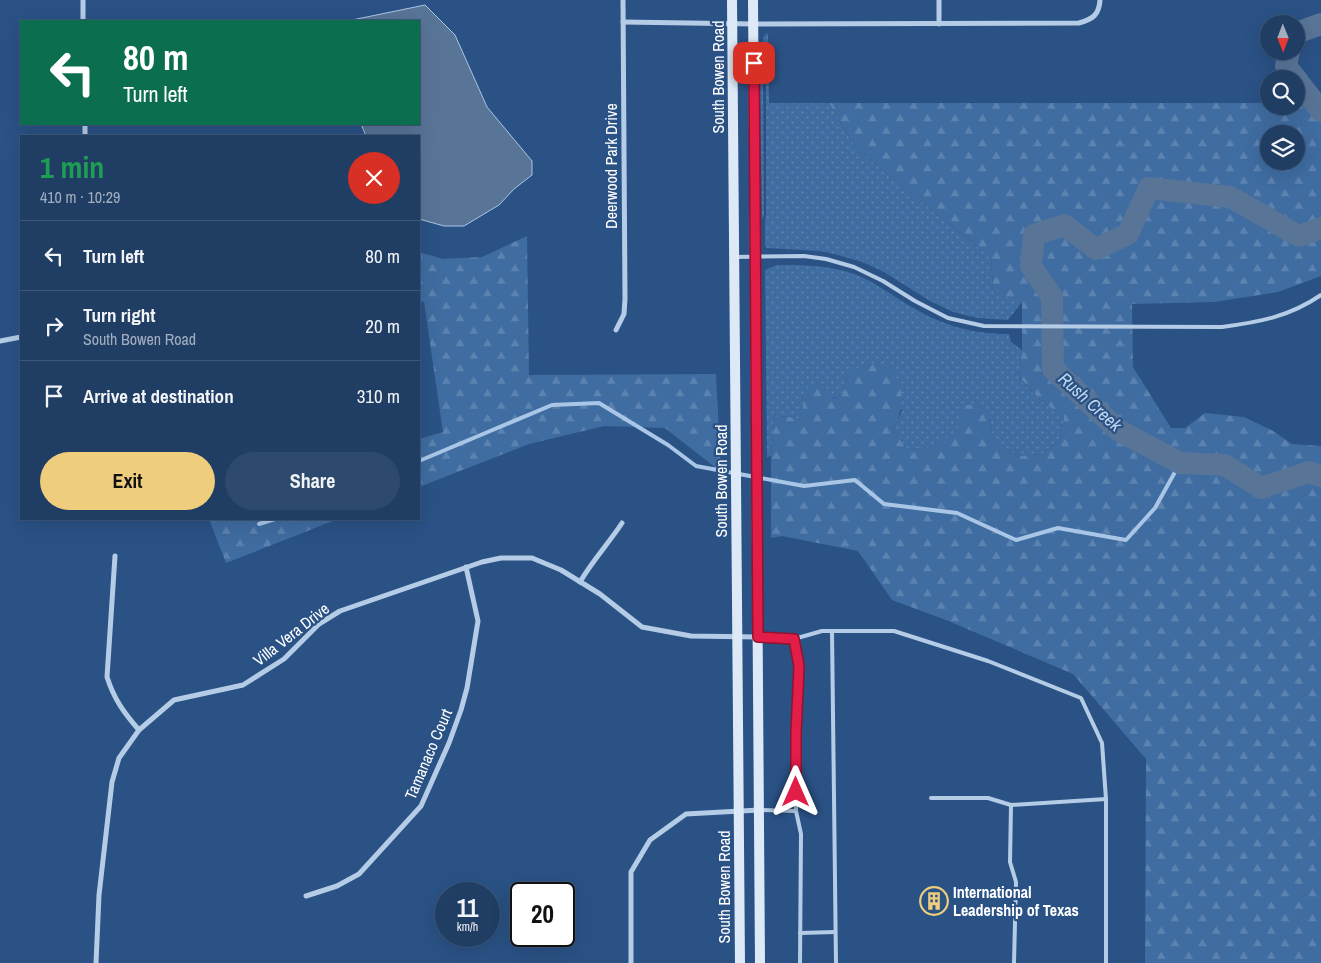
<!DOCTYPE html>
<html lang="en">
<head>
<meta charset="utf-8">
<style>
  body { margin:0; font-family:"Archivo Narrow",sans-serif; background:#2d496d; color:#f1f3f6; height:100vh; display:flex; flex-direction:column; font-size:19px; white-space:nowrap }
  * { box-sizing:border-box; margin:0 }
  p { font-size:16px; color:#a2aebf }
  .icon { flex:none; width:28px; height:28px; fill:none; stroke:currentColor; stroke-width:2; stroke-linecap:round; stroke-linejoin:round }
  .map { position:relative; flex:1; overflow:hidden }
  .panel { position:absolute; left:20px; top:135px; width:400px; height:385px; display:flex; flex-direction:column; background:#203e64; border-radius:0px; box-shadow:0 5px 20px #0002,0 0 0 1px #3d5778 }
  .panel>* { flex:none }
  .top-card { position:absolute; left:20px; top:20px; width:400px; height:105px; border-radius:0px; box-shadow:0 5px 20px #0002,0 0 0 1px #3d5778; background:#0b6e4f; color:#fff; overflow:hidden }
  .needle { width:32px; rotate:179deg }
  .fabs { position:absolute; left:1260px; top:15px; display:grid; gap:10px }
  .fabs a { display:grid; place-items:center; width:45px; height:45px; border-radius:50%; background:#203e64; box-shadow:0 5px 20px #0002,0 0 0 1px #3d5778; font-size:25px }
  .speed { position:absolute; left:435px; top:882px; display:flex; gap:10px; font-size:25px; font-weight:700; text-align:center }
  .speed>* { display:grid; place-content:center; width:65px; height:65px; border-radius:50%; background:#203e64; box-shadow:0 5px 20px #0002,0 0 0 1px #3d5778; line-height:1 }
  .speed small { font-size:12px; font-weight:400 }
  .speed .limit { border:2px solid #111; border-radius:8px; background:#fff; color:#111 }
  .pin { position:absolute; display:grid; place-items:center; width:42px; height:42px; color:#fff; margin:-21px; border-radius:10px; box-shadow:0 2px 8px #0006 }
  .me { position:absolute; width:55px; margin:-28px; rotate:0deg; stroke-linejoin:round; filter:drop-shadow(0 0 4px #0008) }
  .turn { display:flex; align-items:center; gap:18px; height:105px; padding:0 20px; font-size:22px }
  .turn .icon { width:65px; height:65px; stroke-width:2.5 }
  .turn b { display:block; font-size:35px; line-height:42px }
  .round { display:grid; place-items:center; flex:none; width:52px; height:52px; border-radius:26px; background:#2d496d }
  .overview { display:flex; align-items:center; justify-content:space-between; height:85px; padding:0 20px }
  h1 { font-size:30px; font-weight:700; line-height:38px; color:#1e9e55 }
  .primary-button { display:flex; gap:10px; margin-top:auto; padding:10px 20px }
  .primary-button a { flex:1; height:58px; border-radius:30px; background:#eecd7d; color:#111; font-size:20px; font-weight:700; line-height:58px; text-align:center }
  .primary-button a+a { background:#2d496d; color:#f1f3f6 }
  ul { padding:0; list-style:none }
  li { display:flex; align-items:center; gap:15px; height:70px; padding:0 20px; border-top:1px solid #3d5778 }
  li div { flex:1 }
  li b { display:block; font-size:19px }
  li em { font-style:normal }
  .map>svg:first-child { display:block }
  .grass { fill:url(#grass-dots) }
  .forest { fill:url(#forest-firs); fill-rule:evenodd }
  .water { fill:#587497; stroke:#aac6e7 }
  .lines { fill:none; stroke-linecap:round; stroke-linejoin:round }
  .stream { stroke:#aac6e7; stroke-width:4 }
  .river { stroke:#587497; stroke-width:22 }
  .service { stroke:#b5cce7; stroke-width:4 }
  .minor { stroke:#b5cce7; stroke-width:5 }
  .secondary { stroke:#dee9f7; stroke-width:10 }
  .route-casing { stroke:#92132f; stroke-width:12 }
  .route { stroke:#e11d48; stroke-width:9 }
  .labels { text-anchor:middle; stroke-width:4.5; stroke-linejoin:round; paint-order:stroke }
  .street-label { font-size:16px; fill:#fff; stroke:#2a5285 }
  .poi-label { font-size:16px; font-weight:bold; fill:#fff; stroke:#2a5285; text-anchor:start }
  .water-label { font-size:18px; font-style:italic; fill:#c1d6ef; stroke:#2a5285 }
</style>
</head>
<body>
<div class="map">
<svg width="1321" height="963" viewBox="0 0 1321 963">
  <defs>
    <pattern id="grass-dots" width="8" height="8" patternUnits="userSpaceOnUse" patternTransform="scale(1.25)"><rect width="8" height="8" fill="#3f6ca1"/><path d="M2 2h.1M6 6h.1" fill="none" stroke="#5c82af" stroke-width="1.8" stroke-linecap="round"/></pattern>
    <pattern id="forest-firs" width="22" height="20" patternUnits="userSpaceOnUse" patternTransform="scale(1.25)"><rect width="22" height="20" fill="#3f6ca1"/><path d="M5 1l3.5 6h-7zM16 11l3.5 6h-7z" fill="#5c82af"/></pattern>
  </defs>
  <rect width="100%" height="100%" fill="#2a5285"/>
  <g class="grass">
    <polygon points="768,33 769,103 829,103 856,148 991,258 993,292 1022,302 1008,320 977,318 953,312 930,301 884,272 862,262 838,255 820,251 767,248 765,246 765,222 766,214 766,79 764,69 763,37"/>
    <polygon points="760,73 763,80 764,215 762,219"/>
    <path d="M777 265C801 265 825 265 848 272 869 278 887 292 905 303 939 324 969 334 1009 334L1011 342 1022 350 1019 378 1040 400 1064 417 1060 440 1042 454 1018 456 994 441 989 419 959 427 947 440 927 449 906 448 893 430 902 410 847 376 842 395 831 399 802 395 803 409 799 420 786 416 774 418 771 456 767 457 765 270Z"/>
  </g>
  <g class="forest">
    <path d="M1321 102V276L1278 292 1214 302 1132 304 1133 367 1171 428H1185L1205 413 1244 417 1273 431 1292 444 1321 446V963H1145L1146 759 1073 674 946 620 892 600 858 551 782 536 771 538V457L774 418 786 416 799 420 803 409 802 395 811 384 824 388 832 399 842 395 847 376 866 362 892 368C905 395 905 402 893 430L906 448C933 449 940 446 959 427L961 406 980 404 989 419 994 441 1018 456 1042 454 1060 440 1064 417 1040 400 1019 377 1022 350V303L993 292 991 258 856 148 829 103H1269V106H1296V103ZM1269 134H1296V161H1269Z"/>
    <polygon points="527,236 529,375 716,374 721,472 665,428 604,426 529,444 419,487 419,439 443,432 424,302 419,301 419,252 443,259 482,257"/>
    <polygon points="209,519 338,519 226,563"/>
  </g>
  <polygon class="water" points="425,5 455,35 487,107 532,161 532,175 514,189 499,205 464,226 444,226 419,219 419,136 366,136 361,124 419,124 419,21 347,21"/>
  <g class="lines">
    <g class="stream">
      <polyline points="419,461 552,405 599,403 668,445 696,466 804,486 855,480 884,504 957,513 1016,540 1058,528 1126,540 1155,508 1180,463"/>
      <polyline points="259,524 275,519"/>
    </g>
    <g class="river">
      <polyline points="1296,33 1321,24"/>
      <polyline points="1289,51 1286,66 1296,79"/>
      <polyline points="1296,79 1321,111"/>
      <polyline points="1321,228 1299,236 1230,197 1149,188 1128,234 1096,249 1064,225 1034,235 1031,266 1052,297 1053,369 1118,430 1180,463 1225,465 1261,488 1309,472 1321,476"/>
    </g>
    <g class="service">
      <path d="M735 257 804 256 826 259 854 267 883 281 915 301 948 318 984 326 1222 327C1259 322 1289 317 1321 295"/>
      <polyline points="832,631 836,963"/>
      <polyline points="759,637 794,639 799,666 796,734 796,811 801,834 800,963"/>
      <polyline points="794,639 822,631 894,631 988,661 1081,698 1102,743 1106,799 1106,963"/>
      <polyline points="931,798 988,798 1011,805 1010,862 1016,882 1014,963"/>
      <polyline points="1011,805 1106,799"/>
      <polyline points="761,810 796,811"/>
      <polyline points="800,933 835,932"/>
    </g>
    <g class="minor">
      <polyline points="83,0 83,21"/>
      <polyline points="939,0 939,24"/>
      <path d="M623 22 754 24 1079 23C1093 19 1099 15 1100 0"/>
      <polyline points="85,124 85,136"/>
      <polyline points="616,330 624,314 625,299 623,0"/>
      <polyline points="0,341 21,337"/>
      <path d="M115 556 107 677C114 699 124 713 139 730"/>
      <path d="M580 582C592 561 609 543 622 523"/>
      <polyline points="306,896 337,886 359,874 421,806 449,743 461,710 467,688 478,621 466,567"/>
      <polyline points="96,963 99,895 112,782 119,758 139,730 174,700 243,685 284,659 319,624 340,611 482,562 501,558 532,558 561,570 600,594 642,627 691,636 758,637"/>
      <polyline points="631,963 631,872 650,840 686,814 759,810"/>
    </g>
    <g class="secondary">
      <polyline points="732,0 740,963"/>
      <polyline points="753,0 760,963"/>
    </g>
  </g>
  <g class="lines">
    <defs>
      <polyline id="route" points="754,63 758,637 794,639 799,666 796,734 796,792"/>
    </defs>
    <use href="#route" class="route-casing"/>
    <use href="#route" class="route"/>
  </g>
  <defs>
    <symbol id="building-ring" viewBox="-11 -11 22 22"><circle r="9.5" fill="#2a5285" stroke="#eecd7d" stroke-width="1.5"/><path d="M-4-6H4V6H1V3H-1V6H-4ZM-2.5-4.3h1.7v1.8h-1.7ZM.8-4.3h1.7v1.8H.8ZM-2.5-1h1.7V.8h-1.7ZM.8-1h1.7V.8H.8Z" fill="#eecd7d"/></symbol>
  </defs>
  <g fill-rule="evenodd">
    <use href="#building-ring" x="918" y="885" width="32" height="32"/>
  </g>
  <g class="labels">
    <g class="street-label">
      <text transform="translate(718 77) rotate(-90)" y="6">South Bowen Road</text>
      <text transform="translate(611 166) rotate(-90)" y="6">Deerwood Park Drive</text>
      <text transform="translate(721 481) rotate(-90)" y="6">South Bowen Road</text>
      <text transform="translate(291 634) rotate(-38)" y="6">Villa Vera Drive</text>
      <text transform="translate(428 754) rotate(-67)" y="6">Tamanaco Court</text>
      <text transform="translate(724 887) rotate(-90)" y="6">South Bowen Road</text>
    </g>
    <g class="poi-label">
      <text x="953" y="898">International<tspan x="953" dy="18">Leadership of Texas</tspan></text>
    </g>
    <g class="water-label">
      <text transform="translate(1090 402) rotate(42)" y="6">Rush Creek</text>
    </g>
  </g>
</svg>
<div class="fabs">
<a><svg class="needle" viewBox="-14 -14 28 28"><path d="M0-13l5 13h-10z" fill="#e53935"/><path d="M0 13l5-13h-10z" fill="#a2aebf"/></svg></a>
<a><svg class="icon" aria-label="search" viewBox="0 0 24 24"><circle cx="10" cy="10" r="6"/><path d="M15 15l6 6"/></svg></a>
<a><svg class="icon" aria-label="layers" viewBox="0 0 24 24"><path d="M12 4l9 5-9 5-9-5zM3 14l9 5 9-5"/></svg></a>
</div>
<div class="speed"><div>11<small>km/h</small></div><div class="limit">20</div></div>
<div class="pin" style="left:754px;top:63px;background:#d93025"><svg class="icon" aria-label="arrive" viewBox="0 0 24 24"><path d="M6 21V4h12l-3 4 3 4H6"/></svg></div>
<svg class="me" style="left:796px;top:792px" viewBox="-20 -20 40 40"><path d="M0-17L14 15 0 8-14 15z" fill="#e11d48" stroke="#fff" stroke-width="4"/></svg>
<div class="top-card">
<div class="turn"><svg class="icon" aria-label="left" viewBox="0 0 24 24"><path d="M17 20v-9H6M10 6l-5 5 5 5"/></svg><div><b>80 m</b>Turn left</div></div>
</div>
<section class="panel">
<div class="overview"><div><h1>1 min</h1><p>410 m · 10:29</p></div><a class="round" style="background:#d93025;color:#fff"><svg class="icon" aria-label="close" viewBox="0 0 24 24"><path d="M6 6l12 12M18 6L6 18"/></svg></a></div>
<ul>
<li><svg class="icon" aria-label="left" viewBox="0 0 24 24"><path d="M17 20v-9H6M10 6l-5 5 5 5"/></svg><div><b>Turn left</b></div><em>80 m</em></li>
<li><svg class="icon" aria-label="right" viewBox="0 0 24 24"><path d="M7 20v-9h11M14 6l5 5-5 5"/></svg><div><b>Turn right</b><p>South Bowen Road</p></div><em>20 m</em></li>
<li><svg class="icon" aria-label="arrive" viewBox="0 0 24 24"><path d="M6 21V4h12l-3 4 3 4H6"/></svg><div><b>Arrive at destination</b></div><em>310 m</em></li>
</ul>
<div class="primary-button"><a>Exit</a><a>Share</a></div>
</section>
</div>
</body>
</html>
